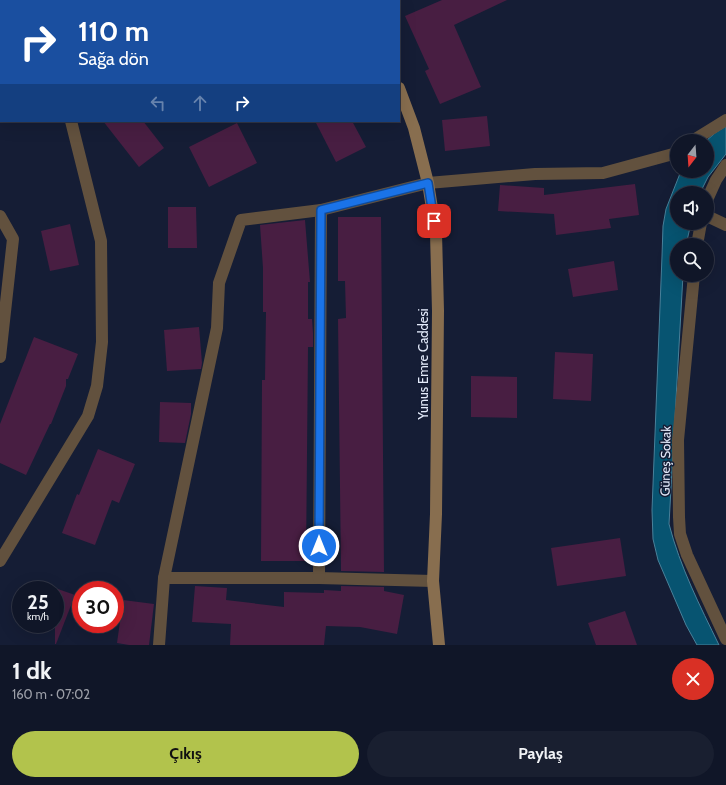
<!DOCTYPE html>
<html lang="tr">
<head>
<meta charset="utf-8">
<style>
  body { margin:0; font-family:Cabin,sans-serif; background:#191f30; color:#f1f3f6; height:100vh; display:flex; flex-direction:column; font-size:15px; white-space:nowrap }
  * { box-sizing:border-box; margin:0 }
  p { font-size:13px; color:#9c9fa8 }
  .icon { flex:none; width:22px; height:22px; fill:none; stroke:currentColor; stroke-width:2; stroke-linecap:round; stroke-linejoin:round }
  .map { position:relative; height:645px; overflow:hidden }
  .panel { display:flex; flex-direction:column; background:#101628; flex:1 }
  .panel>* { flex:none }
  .hud { position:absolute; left:0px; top:0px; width:400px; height:122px; box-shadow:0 4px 16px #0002,0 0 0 1px #303545; background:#1a4fa0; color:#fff; overflow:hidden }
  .needle { width:26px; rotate:197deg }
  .controls { position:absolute; left:670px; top:134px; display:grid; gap:8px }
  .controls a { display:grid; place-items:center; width:44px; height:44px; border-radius:50%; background:#101628; box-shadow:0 4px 16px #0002,0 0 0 1px #303545; font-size:20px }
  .speed { position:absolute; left:12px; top:581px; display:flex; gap:8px; font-size:20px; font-weight:700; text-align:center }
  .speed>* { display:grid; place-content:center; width:52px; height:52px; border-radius:50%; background:#101628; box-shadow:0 4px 16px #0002,0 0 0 1px #303545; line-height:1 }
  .speed small { font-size:10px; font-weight:400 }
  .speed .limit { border:6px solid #d22; background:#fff; color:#111 }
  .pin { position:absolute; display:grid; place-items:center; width:34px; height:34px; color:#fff; margin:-17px; border-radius:8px; box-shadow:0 2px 6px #0006 }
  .me { position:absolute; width:44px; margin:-22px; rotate:0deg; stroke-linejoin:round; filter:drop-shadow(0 0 3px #0008) }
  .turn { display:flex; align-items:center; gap:14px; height:84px; padding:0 12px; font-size:18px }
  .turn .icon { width:52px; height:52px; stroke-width:2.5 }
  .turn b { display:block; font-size:28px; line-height:34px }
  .lanes { display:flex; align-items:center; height:38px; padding:0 12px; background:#0003; justify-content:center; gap:20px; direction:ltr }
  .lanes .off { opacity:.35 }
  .round { display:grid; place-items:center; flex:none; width:42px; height:42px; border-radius:21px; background:#191f30 }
  .overview { display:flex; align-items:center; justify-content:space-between; height:68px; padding:0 12px }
  h1 { font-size:24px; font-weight:700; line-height:30px }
  .primary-button { display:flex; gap:8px; margin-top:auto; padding:8px 12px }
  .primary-button a { flex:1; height:46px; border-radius:24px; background:#b2c34c; color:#111; font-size:16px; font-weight:700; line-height:46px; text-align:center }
  .primary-button a+a { background:#191f30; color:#f1f3f6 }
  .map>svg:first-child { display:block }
  .water { fill:#075471; stroke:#49819a }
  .building { fill:#481e42 }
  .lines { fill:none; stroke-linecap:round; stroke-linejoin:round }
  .street { stroke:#62513e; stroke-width:12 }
  .secondary { stroke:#886e4f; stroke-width:12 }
  .route-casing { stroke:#114b97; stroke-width:10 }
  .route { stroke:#1a73e8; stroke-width:7 }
  .labels { text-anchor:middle; stroke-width:3; stroke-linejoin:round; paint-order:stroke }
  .street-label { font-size:13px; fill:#e4ebfb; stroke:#151d35 }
</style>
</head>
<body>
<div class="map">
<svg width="726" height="645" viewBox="0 0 726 645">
  <rect width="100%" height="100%" fill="#151d35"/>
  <path class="water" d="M726 126V154L708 177 700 193H677V223H691L686 245H677V275H683L669 524C680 567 700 606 719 645H697L686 625 658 560 653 539 652 510 662 256 663 226 666 209 681 171H707V141H706L715 133Z"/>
  <g class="building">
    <polygon points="442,0 507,0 454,25 481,87 440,104 425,71 429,69 405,16"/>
    <polygon points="487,116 490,146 445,151 442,120"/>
    <polygon points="103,121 143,121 164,148 139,167"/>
    <polygon points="315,121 352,121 366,147 336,162"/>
    <polygon points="237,123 257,163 209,187 189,147"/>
    <polygon points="635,184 639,215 609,219 611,228 556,235 554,214 498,211 500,185 544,188 544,195"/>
    <polygon points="168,207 196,207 197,248 168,248"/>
    <polygon points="338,217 381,217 384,572 341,571 338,319 346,318 345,281 338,281"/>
    <polygon points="305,220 310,282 308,282 308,319 312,319 313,333 313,347 308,347 306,561 261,561 262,380 265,380 266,312 263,312 263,268 260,225"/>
    <polygon points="70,224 79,265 50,271 41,231"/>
    <polygon points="614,261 618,290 573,297 568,269"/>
    <polygon points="199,327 202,363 201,369 167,371 164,330"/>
    <polygon points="34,337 78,354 68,379 66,379 66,386 51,424 50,424 26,475 0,463 0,424"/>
    <polygon points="555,352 593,354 591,401 553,399"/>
    <polygon points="471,376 517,377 517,418 471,417"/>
    <polygon points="160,402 191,403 191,414 185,443 159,442"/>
    <polygon points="98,449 135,464 119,503 112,500 95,545 62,533 77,494 79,495"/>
    <polygon points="620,538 626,576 557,586 551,548"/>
    <polygon points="195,586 227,588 226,600 284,607 284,592 324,593 324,590 341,591 341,586 384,587 384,591 404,595 397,634 360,627 326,626 324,645 230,645 231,624 192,622"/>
    <polygon points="55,588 75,595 56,644 55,644"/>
    <polygon points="123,600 154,604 149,645 129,645 117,643"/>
    <polygon points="625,611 637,645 596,645 588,623"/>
  </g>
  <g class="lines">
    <g class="street">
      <polyline points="16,1 16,0"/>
      <polyline points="692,141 726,120"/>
      <polyline points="707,200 716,180 726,165"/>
      <polyline points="0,216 13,239 0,357"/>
      <polyline points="707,216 726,225"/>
      <polyline points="697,245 701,223"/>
      <polyline points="694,275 678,440 679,517 680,534 687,555 726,639"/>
      <polyline points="0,561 88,416 97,386 102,342 101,241 71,121"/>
      <polyline points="164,578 319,578 433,581"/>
      <polyline points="319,578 321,210"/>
      <polyline points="159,645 164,578 217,328 219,283 241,220 321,210 428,183 535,174 603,173 673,154 677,151"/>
    </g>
    <g class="secondary">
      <polyline points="358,0 359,1"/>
      <polyline points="399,88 414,128 428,183 436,233 438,311 436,514 433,581 439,645"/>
    </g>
  </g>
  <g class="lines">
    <defs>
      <polyline id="route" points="319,546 321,210 428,183 434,221"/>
    </defs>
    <use href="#route" class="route-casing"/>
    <use href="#route" class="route"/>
  </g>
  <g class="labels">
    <g class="street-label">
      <text transform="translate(423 364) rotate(-90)" y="5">Yunus Emre Caddesi</text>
      <text transform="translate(665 461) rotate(-89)" y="5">Güneş Sokak</text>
    </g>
  </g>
</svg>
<div class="controls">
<a><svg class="needle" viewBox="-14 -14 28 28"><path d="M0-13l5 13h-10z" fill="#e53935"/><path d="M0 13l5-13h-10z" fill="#9c9fa8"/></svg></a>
<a><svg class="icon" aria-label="sound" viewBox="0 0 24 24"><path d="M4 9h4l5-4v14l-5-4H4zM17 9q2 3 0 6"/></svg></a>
<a><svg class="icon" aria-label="search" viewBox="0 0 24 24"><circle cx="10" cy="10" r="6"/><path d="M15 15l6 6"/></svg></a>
</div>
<div class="speed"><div>25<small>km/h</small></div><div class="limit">30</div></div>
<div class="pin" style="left:434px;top:221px;background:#d93025"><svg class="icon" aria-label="arrive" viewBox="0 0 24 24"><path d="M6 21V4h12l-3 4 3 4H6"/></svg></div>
<svg class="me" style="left:319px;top:546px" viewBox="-20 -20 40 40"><circle r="17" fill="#1a73e8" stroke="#fff" stroke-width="3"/><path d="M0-11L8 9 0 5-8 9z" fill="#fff"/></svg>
<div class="hud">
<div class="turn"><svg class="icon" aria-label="right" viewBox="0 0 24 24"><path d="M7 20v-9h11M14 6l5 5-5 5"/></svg><div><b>110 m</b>Sağa dön</div></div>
<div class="lanes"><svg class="icon off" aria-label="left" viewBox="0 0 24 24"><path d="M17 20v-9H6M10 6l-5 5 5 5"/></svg><svg class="icon off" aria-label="ahead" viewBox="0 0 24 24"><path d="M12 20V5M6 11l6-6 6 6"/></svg><svg class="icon" aria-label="right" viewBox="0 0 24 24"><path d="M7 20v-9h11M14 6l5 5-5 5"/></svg></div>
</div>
</div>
<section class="panel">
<div class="overview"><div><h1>1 dk</h1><p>160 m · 07:02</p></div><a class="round" style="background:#d93025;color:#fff"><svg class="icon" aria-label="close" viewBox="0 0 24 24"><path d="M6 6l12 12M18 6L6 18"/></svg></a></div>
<div class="primary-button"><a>Çıkış</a><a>Paylaş</a></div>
</section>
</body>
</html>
